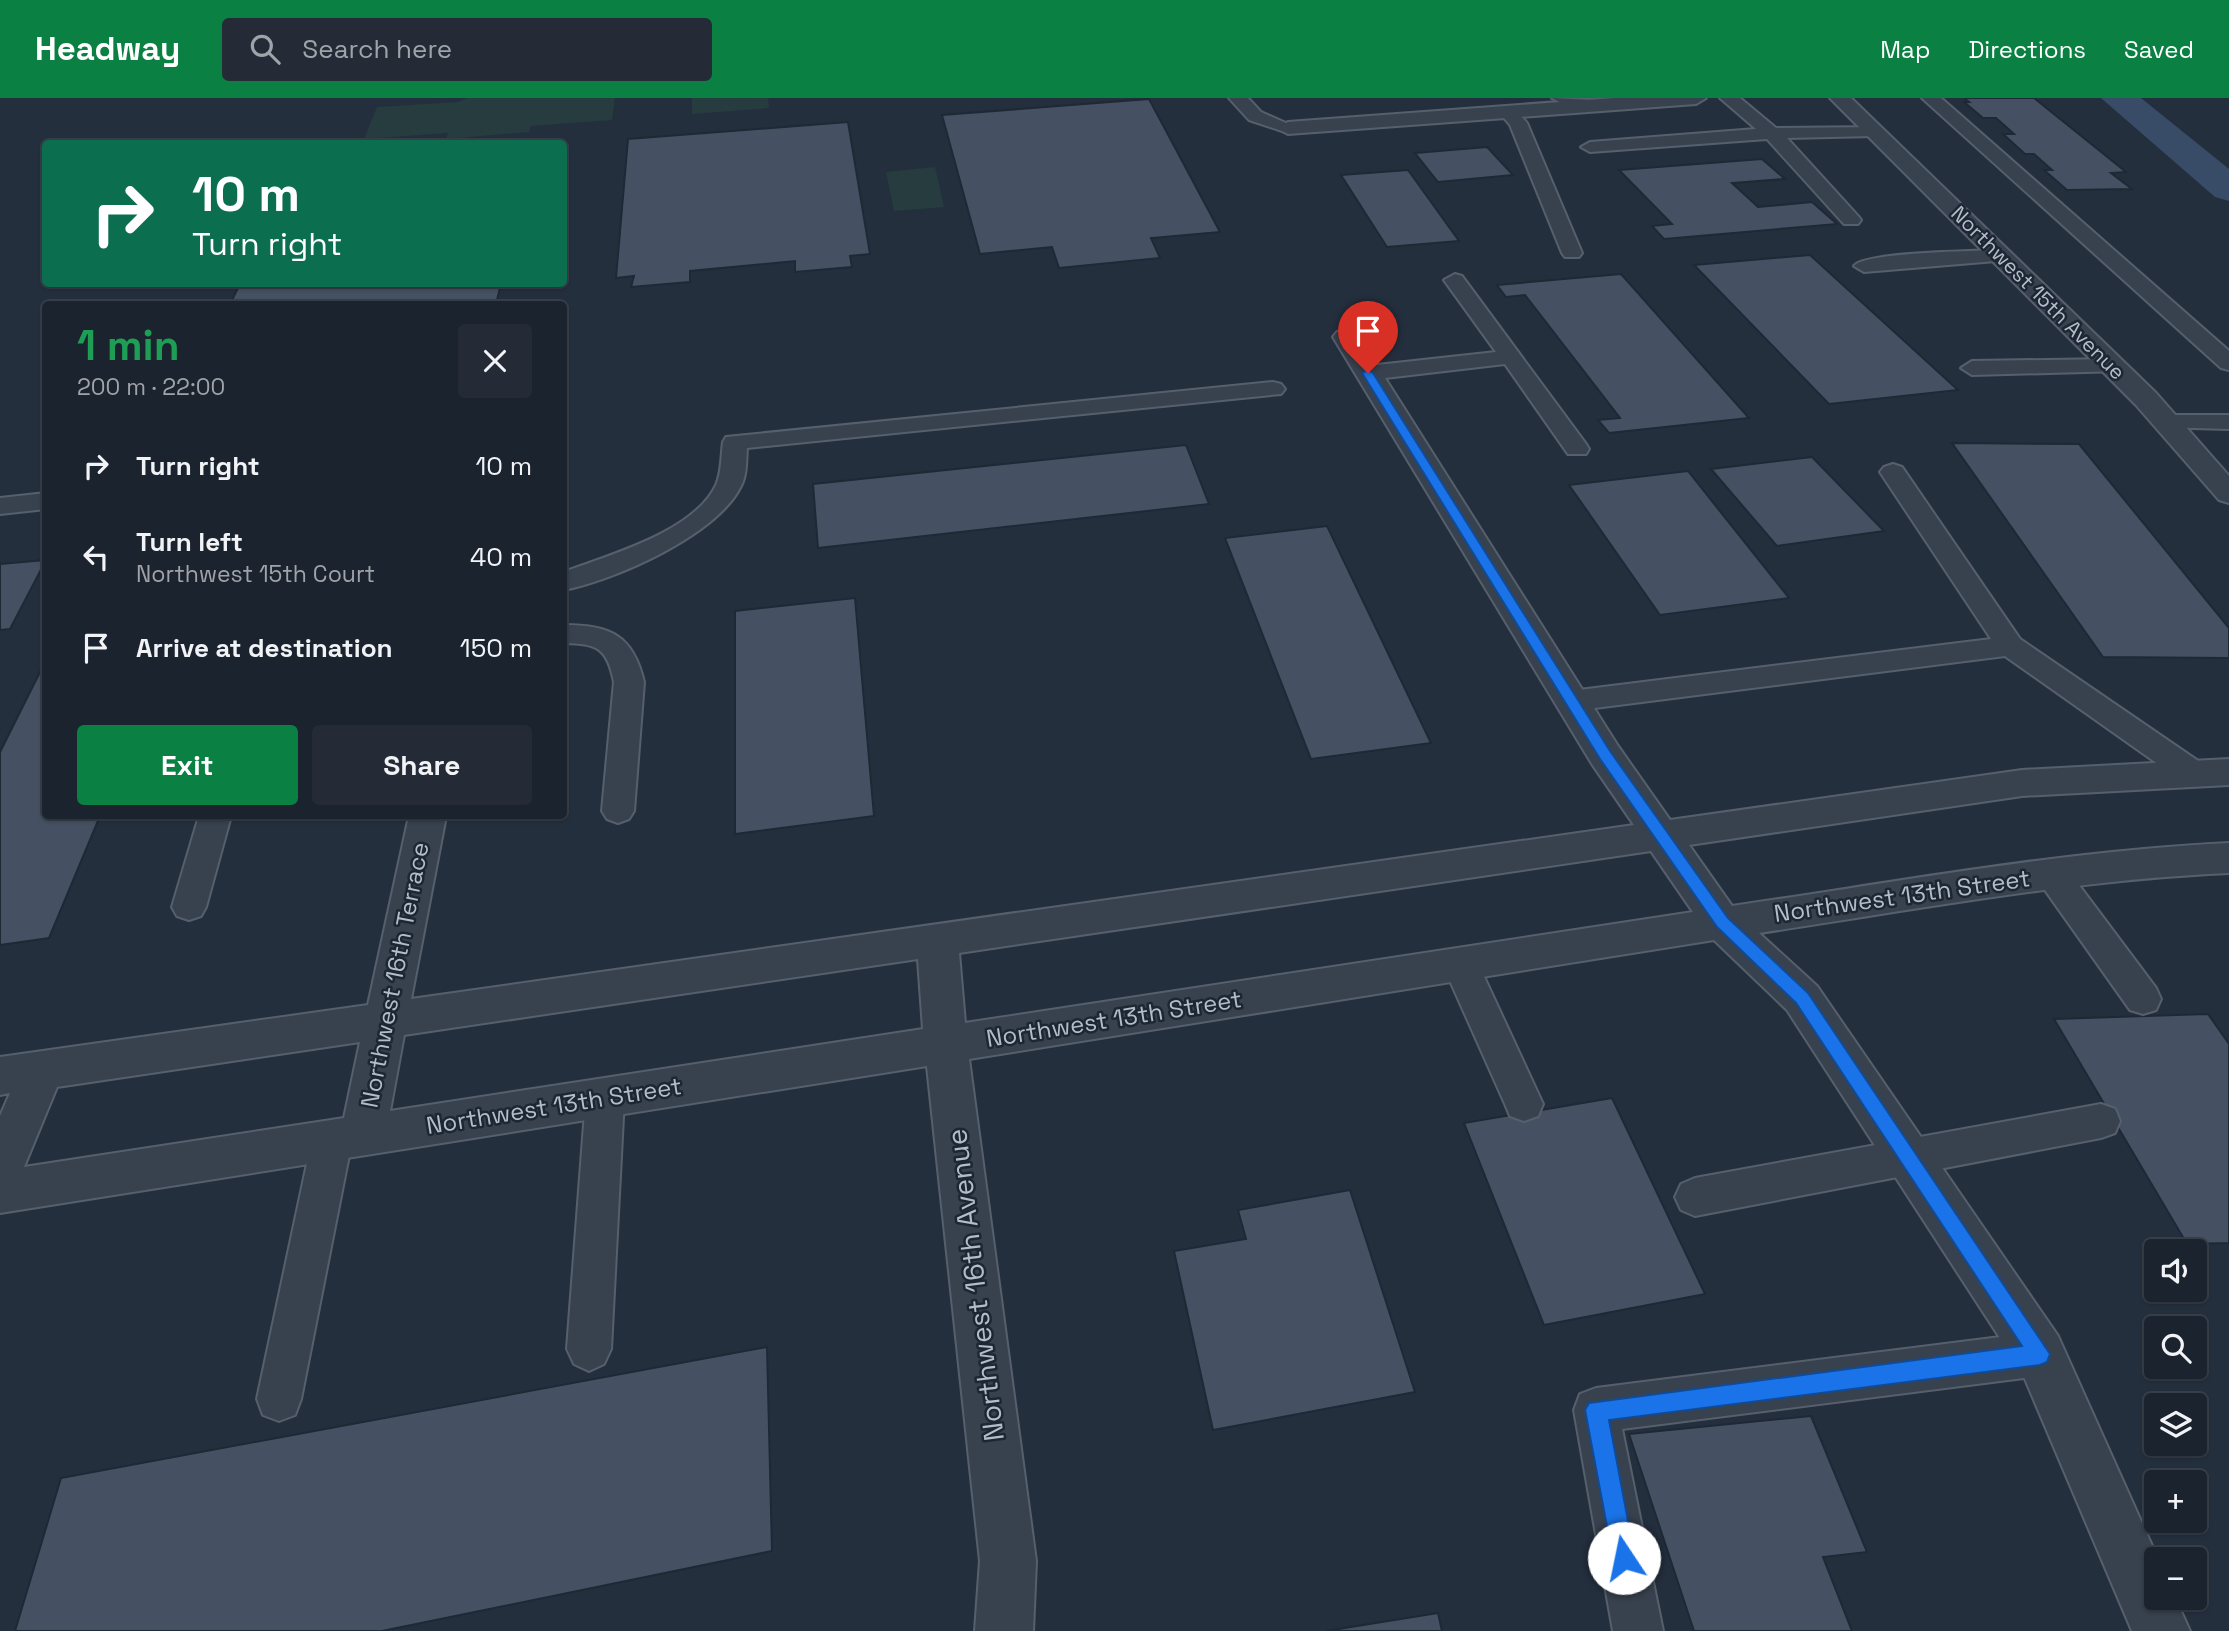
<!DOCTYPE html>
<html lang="en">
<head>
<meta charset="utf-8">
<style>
  body { margin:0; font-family:"Space Grotesk",sans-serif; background:#242b36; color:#f1f3f6; height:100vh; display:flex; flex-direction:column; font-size:26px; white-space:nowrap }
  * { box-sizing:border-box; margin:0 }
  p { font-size:23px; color:#a0a4aa }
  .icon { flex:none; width:38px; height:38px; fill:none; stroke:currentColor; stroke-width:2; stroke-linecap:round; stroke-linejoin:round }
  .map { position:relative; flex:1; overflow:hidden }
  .sheet { position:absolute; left:42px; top:203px; width:525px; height:518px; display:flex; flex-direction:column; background:#1b232e; border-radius:7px; box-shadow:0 2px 5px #0004,0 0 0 2px #39404a }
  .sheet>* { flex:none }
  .top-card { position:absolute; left:42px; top:42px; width:525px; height:147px; border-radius:7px; box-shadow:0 2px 5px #0004,0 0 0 2px #39404a; background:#0b6e4f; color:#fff; overflow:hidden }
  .controls { position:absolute; left:2144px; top:1141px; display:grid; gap:14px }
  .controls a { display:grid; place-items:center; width:63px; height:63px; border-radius:7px; background:#1b232e; box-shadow:0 2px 5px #0004,0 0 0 2px #39404a; font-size:35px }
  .pin { position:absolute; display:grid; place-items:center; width:60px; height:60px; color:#fff; margin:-72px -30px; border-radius:50% 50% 50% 0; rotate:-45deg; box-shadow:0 0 7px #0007 }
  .pin .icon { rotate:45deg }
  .me { position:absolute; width:77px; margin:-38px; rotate:349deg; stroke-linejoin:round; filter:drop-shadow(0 0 5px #0008) }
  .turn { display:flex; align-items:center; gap:24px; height:147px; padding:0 35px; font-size:32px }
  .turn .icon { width:91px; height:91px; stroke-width:2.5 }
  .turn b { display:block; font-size:49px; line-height:60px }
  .round { display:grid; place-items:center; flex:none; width:74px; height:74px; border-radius:7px; background:#242b36 }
  .overview { display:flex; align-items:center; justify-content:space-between; height:119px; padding:0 35px }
  h1 { font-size:42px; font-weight:600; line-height:52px; color:#1e9e55 }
  .primary-button { display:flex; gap:14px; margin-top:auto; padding:14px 35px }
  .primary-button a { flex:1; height:80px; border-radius:7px; background:#0b8043; color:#fff; font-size:28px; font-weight:600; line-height:80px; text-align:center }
  .primary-button a+a { background:#242b36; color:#f1f3f6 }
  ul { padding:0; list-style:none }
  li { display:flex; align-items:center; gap:21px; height:91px; padding:0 35px }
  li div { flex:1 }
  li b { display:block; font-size:26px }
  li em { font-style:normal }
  header { display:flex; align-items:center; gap:42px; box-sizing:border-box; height:98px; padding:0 35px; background:#0b8043; color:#fff }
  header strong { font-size:33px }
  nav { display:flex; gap:38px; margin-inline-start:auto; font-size:24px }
  .search { width:490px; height:63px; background:#242b36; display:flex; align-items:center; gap:18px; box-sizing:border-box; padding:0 24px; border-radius:7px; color:#a0a4aa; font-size:26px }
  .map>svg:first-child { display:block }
  .green { fill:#263c3f }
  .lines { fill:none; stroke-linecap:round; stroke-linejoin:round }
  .canal { fill:#394c67; fill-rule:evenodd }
  .building { fill:#455162; stroke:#1f2835; stroke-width:2 }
  .service-casing { stroke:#565f6c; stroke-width:4 }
  .minor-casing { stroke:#565f6c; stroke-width:4 }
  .tertiary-casing { stroke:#565f6c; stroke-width:4 }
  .service { fill:#38414e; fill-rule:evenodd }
  .minor { fill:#38414e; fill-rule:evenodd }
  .tertiary { fill:#38414e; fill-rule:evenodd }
  .route { fill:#1a73e8; stroke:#114b97; stroke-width:2 }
  .labels { text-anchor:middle; stroke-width:5; stroke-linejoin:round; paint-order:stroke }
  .far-street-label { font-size:21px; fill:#b4bcc9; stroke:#1d2633 }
  .street-label { font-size:24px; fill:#b4bcc9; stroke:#1d2633 }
  .near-street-label { font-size:28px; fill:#b4bcc9; stroke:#1d2633 }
</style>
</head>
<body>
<header>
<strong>Headway</strong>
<div class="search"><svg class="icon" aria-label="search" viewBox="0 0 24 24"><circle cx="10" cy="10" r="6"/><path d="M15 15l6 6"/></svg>Search here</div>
<nav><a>Map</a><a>Directions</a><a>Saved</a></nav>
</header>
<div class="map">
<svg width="2229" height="1533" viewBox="0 0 2229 1533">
  <rect width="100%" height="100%" fill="#242f3e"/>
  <g class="green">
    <polygon points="468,0 615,0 612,22 531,28 529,34 446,41 448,35 364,41 377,9 458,4"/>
    <polygon points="692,0 768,0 769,10 692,16"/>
    <polygon points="935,69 944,109 894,113 886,74"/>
  </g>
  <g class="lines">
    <polygon class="canal" points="2101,0 2141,0 2229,71 2229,103 2215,99"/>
  </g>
  <g class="building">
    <polygon points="1964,0 2034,0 2126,74 2111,75 2132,91 2067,92 2044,72 2052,72 2034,56 2025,56 2003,36 2014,36 1996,20 1983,20 1964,4 1969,4"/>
    <polygon points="1149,1 1220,134 1151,140 1160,160 1059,170 1052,149 980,156 942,17"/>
    <polygon points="848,24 870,156 850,158 852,169 795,174 795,163 690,173 690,184 631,189 634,178 616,180 628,41"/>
    <polygon points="1487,49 1513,77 1438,84 1415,55"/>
    <polygon points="1762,61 1785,81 1732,85 1758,109 1812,104 1837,126 1664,141 1652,128 1672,126 1619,72"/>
    <polygon points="1408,72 1459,143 1387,149 1341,77"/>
    <polygon points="1810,157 1958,292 1829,306 1694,167"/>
    <polygon points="1621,176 1749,320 1609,335 1598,322 1620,320 1525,197 1506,199 1497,187"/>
    <polygon points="240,186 501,186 496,206 230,206"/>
    <polygon points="1952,345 2079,346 2229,530 2229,560 2103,559"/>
    <polygon points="1186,347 1209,406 818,450 813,386"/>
    <polygon points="1812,359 1884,433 1777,448 1711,371"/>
    <polygon points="1688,373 1789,500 1660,517 1569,387"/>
    <polygon points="1327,428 1431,645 1311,661 1225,440"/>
    <polygon points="46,462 10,531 0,532 0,466"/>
    <polygon points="855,500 874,718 735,736 735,513"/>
    <polygon points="46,562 46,718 100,718 49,840 0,847 0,654"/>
    <polygon points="2208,916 2229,946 2229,1145 2187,1146 2054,921"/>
    <polygon points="1612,1000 1705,1196 1544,1227 1464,1025"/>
    <polygon points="1350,1092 1415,1294 1213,1332 1174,1153 1246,1141 1238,1112"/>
    <polygon points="767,1249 772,1453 382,1533 15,1533 61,1380"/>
    <polygon points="1811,1318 1867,1454 1823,1459 1852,1533 1694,1533 1629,1336"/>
    <polygon points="1438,1515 1442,1533 1326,1533"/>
  </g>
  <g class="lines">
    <defs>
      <g id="service">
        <polygon points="1229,0 1248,0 1261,14 1297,30 1288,35 1249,22"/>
        <polygon points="1552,0 1611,3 1614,7 1605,12 1561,5"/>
        <polygon points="1720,0 1740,0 1776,30 1880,29 1883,33 1880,37 1874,38 1787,40 1858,118 1861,122 1858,126 1844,126 1767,41 1590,54 1581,49 1590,44 1756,31"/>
        <polygon points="1922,0 1941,0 2229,253 2229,272 2221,270"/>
        <polygon points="1508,9 1514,10 1527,25 1582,155 1579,159 1565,159 1562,155 1510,27 1499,14"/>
        <path d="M2001 152 2008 154 2011 158 2008 162 1864 174 1854 168C1864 154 1978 153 2001 152Z"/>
        <polygon points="1455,176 1462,178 1586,346 1589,351 1586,356 1568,356 1505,266 1368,282 1360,280 1357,275 1360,270 1368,268 1496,254 1444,182"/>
        <polygon points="2113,261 2121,263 2124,268 2121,273 1972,277 1961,270 1972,263"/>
        <path d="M1273 284 1281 286 1285 291 1281 296 747 350C746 362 747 377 741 388 717 437 615 482 564 492V474C609 457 694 434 716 387 722 374 721 358 723 344L726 339Z"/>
        <polygon points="2165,317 2229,317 2229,331 2157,329 2153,324 2157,319"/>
        <polygon points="1893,366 1902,369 2020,541 2204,667 2209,675 2204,683 2193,686 2182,683 2005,558 1571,613 1560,610 1556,603 1560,596 1571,593 1991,541 1880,374 1884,369"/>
        <polygon points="46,395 46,411 0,416 0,400"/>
        <path d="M564 527C610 527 633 537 644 584L634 713 629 721 618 725 607 721 602 713 614 584C607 549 597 546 564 545Z"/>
        <polygon points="199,718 231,718 206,809 201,818 189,822 177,818 172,809"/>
        <polygon points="2052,763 2064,767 2156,890 2161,901 2156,912 2143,916 2130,912 2040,785 2035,776 2040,767"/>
        <polygon points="1461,853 1474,857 1543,1006 1538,1018 1524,1023 1510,1018 1505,1006 1443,867 1448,857"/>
        <polygon points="605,983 618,988 624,1000 611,1251 604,1266 589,1273 574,1266 567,1251 586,1000 592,988"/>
        <polygon points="2101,1006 2115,1011 2120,1023 2115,1035 2101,1040 1695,1118 1681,1112 1675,1099 1681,1086 1695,1080"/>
        <polygon points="332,1024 346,1030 352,1042 301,1301 295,1317 279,1323 263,1317 257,1301 312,1042 318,1030"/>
        <polygon points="2040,1234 2055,1241 2062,1256 2055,1271 2040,1278 1622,1331 1663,1533 1613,1533 1574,1312 1580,1296 1596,1290"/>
      </g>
      <g id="minor">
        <polygon points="1614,0 1706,0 1696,6 1288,36 1278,30 1288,24"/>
        <path d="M1346 231 1355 234 1359 239 1618 648 1670 722 2022 672 2229 661V687L2022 698 1689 747 1732 808C1897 784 2062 753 2229 745V775C2071 782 1915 812 1759 835L1817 888 2058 1238 2158 1461 2156 1500H2175L2190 1533H2132L2022 1274 1787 912 1714 842 969 961 1036 1463 1033 1533H975L980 1463 927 968 0 1115V1018L10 995 0 997V959L368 907 409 718H446L411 901 1634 727 1592 666 1333 239 1337 234ZM1651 753 1693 814 965 925 959 855ZM918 861 923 931 390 1013 404 937ZM360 944 344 1020 24 1069 57 989Z"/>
      </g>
      <polygon id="tertiary" points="1830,0 1851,0 2156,295 2229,378 2229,405 2219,402 2136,307"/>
    </defs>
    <use href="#service" class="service-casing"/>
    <use href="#minor" class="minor-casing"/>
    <use href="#tertiary" class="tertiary-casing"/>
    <use href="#service" class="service"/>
    <use href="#minor" class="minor"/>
    <use href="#tertiary" class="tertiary"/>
  </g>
  <polygon class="route" points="1368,272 1373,275 1610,653 1728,820 1808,895 2050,1256 2047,1264 2040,1267 1609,1322 1635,1460 1632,1468 1624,1471 1616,1468 1613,1460 1585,1312 1589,1305 2022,1248 1796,905 1717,829 1600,661 1362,275"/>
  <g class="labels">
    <g class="far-street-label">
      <text transform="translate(2038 195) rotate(45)" y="7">Northwest 15th Avenue</text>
    </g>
    <g class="street-label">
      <text transform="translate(1902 798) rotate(-8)" y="8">Northwest 13th Street</text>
      <text transform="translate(395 877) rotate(-79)" y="8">Northwest 16th Terrace</text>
      <text transform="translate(1114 921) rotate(-9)" y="8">Northwest 13th Street</text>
      <text transform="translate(554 1008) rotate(-9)" y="8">Northwest 13th Street</text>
    </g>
    <g class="near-street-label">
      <text transform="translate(975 1187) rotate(-97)" y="10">Northwest 16th Avenue</text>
    </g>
  </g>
</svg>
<div class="controls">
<a><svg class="icon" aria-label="sound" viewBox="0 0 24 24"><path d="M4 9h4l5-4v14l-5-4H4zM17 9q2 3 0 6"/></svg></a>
<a><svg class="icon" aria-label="search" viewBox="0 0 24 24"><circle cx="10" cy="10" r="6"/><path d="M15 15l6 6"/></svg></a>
<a><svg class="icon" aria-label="layers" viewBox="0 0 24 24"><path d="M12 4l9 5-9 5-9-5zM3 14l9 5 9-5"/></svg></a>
<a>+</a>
<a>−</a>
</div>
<div class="pin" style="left:1368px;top:275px;background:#d93025"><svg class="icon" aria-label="arrive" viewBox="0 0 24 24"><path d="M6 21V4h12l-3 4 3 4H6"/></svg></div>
<svg class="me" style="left:1624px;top:1460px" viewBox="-20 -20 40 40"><circle r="19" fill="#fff"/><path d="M0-13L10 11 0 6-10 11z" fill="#1a73e8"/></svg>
<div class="top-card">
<div class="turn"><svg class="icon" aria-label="right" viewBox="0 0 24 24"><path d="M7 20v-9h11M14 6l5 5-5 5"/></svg><div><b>10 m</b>Turn right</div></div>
</div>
<section class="sheet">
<div class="overview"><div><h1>1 min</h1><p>200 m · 22:00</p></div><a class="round"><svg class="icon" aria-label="close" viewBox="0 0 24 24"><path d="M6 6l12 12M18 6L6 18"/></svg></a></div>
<ul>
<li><svg class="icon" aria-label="right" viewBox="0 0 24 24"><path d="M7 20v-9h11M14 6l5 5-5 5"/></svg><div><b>Turn right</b></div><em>10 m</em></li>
<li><svg class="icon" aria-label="left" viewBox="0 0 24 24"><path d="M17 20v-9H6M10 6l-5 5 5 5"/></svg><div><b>Turn left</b><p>Northwest 15th Court</p></div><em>40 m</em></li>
<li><svg class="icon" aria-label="arrive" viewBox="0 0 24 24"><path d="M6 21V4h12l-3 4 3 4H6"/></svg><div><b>Arrive at destination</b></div><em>150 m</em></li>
</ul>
<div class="primary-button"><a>Exit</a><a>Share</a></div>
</section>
</div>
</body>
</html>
